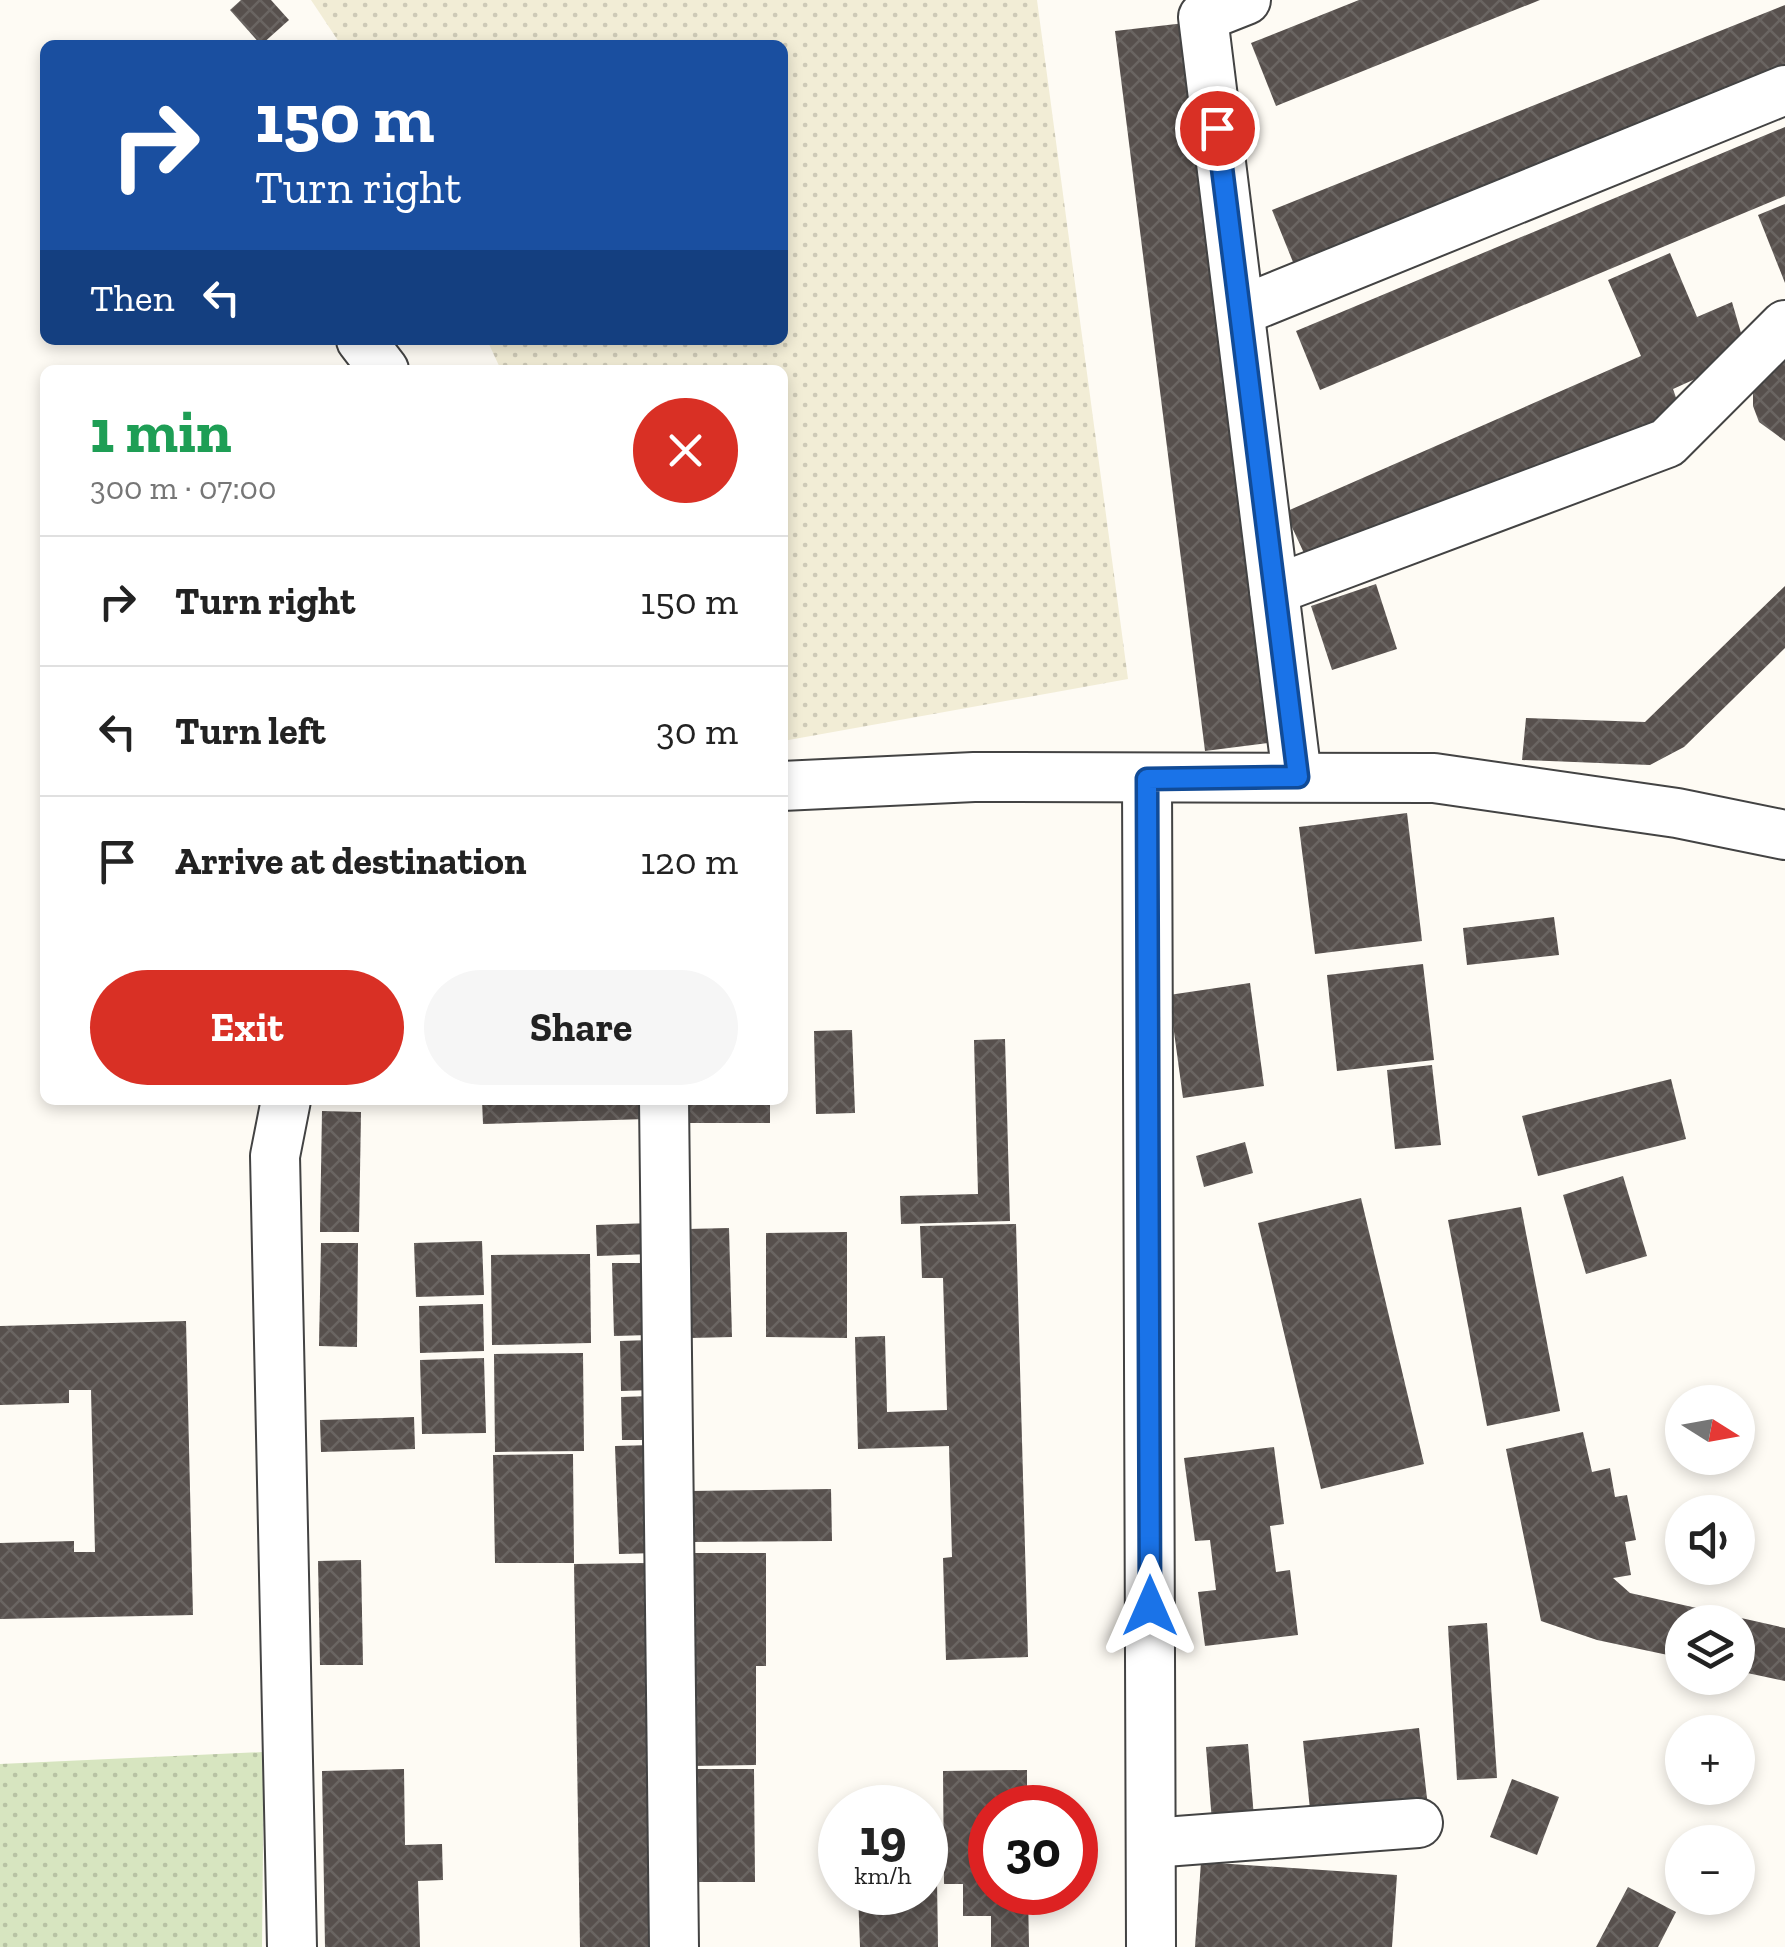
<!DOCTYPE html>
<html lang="en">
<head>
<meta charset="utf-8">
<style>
  body { margin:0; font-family:"Zilla Slab",serif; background:#f6f6f6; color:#222; height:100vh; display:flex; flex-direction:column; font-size:38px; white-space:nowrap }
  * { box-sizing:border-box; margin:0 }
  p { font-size:32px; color:#767676 }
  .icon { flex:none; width:55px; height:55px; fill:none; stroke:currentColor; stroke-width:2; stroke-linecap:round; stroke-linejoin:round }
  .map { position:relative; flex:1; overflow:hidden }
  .drawer { position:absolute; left:40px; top:365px; width:748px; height:740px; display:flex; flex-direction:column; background:#fff; border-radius:15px; box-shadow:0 5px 15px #0003 }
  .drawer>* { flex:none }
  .guide { position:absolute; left:40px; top:40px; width:748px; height:305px; border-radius:15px; box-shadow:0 5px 15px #0003; background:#1a4fa0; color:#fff; overflow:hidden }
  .needle { width:65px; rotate:101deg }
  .fabs { position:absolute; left:1665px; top:1385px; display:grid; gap:20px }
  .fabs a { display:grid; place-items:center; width:90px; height:90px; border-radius:50%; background:#fff; box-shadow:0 5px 15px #0003; font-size:50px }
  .speed { position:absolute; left:818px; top:1785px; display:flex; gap:20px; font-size:50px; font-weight:700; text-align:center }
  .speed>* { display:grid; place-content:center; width:130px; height:130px; border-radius:50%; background:#fff; box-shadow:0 5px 15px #0003; line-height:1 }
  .speed small { font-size:25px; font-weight:400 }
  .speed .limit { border:15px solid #d22; background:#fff; color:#111 }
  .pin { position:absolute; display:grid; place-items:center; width:85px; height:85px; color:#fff; margin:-42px; border:5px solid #fff; border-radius:50%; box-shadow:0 2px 10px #0007 }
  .me { position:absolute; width:110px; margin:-55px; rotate:0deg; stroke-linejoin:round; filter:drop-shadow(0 0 8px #0008) }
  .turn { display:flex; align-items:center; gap:35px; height:210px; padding:0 50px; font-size:45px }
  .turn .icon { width:130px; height:130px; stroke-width:2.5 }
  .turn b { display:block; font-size:70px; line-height:85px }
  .then { display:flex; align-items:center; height:95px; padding:0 50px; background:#0003; gap:20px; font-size:38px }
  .round { display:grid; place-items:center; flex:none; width:105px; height:105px; border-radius:52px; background:#f6f6f6 }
  .headline { display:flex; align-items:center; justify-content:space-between; height:170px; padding:0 50px }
  h1 { font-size:60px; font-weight:700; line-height:75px; color:#1e9e55 }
  .primary-button { display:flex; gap:20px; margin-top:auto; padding:20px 50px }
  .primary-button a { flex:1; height:115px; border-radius:60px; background:#d93025; color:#fff; font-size:40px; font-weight:700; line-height:115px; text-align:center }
  .primary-button a+a { background:#f6f6f6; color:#222 }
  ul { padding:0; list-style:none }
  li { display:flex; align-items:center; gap:30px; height:130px; padding:0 50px; border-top:2px solid #e0e0e0 }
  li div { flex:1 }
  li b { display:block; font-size:38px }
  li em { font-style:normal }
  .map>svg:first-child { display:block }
  .farmland { fill:url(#farmland-dots) }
  .green { fill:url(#green-dots) }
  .building { fill:url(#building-cross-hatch) }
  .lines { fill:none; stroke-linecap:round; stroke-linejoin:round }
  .minor-casing { stroke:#434343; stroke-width:52 }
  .minor { stroke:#fff; stroke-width:48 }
  .route-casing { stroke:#114b97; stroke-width:25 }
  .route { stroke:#1a73e8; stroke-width:18 }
</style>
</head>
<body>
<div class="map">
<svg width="1785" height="1947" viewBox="0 0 1785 1947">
  <defs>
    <pattern id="farmland-dots" width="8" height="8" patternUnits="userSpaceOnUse" patternTransform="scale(2.5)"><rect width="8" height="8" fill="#f2edd6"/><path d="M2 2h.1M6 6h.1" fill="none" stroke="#cecab7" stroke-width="1.8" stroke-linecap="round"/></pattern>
    <pattern id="green-dots" width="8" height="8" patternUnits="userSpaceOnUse" patternTransform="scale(2.5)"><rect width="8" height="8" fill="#d7e5c0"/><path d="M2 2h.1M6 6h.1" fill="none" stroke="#b8c3a4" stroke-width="1.8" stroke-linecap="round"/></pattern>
    <pattern id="building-cross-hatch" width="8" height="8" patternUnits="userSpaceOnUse" patternTransform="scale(2.5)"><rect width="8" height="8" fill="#57504d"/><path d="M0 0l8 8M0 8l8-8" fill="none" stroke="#6a6562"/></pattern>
  </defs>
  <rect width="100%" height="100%" fill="#fefbf4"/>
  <polygon class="farmland" points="311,0 1037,0 1128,679 783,741 782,370 501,370 487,340 782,340 782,45 341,45"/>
  <polygon class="green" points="264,1752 262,1947 0,1947 0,1764"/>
  <g class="building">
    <polygon points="241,0 271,0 289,20 261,45 230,10"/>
    <polygon points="1359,0 1540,0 1276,106 1251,43"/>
    <polygon points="1785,5 1785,71 1295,267 1272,210"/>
    <polygon points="1185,23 1275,742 1205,751 1115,31"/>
    <polygon points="1785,127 1785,196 1320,390 1296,331"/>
    <polygon points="1785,204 1785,283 1758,215"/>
    <polygon points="1670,253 1697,317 1732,302 1741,333 1724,366 1673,389 1682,415 1309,564 1285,512 1641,356 1608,280"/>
    <polygon points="1785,354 1785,441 1759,422 1753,406 1753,388"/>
    <polygon points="1376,584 1397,649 1332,670 1311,606"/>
    <polygon points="1785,586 1785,648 1684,747 1650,765 1522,760 1526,718 1645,722"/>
    <polygon points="1407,813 1422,941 1315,954 1299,827"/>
    <polygon points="1554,917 1559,955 1467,965 1463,928"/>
    <polygon points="1423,964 1434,1060 1337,1071 1327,975"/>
    <polygon points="1250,983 1264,1086 1183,1098 1169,995"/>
    <polygon points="852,1030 855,1113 816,1114 814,1031"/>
    <polygon points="1005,1039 1010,1221 901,1224 900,1196 978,1194 974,1040"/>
    <polygon points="1432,1065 1441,1145 1395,1149 1387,1070"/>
    <polygon points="1671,1079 1686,1139 1538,1176 1522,1116"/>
    <polygon points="482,1100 645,1100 646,1119 483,1124"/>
    <rect x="690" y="1100" width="80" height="23"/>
    <polygon points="322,1111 361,1112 359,1232 320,1232"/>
    <polygon points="1245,1142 1253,1173 1204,1187 1196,1156"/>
    <polygon points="1623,1176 1647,1256 1586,1274 1563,1195"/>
    <polygon points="1361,1198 1424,1464 1321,1489 1258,1223"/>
    <polygon points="1521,1207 1560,1411 1487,1426 1448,1220"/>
    <polygon points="650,1223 651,1254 597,1256 596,1225"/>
    <polygon points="1016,1224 1028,1657 946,1660 943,1558 952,1557 949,1446 858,1449 855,1337 885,1336 887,1412 947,1410 943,1278 922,1278 920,1226"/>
    <polygon points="729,1228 732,1337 690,1338 687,1229"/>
    <polygon points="847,1232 847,1338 766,1337 766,1233"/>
    <polygon points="482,1241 484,1295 416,1297 414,1243"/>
    <polygon points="321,1243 358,1243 357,1347 319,1346"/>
    <polygon points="590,1254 591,1343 492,1345 491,1255"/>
    <polygon points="612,1263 648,1263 650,1335 614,1336"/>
    <polygon points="483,1304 484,1351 420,1353 419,1306"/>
    <polygon points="186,1321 193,1615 0,1619 0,1543 74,1541 74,1552 95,1552 91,1390 69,1390 69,1403 0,1405 0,1326"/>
    <polygon points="651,1340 653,1390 621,1391 620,1341"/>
    <polygon points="583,1353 584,1451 495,1452 494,1354"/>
    <polygon points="484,1358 486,1433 422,1434 420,1360"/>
    <polygon points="652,1396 653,1440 622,1440 621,1397"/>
    <polygon points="414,1417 415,1449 321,1452 320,1420"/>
    <polygon points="1583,1432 1592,1472 1610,1468 1615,1497 1627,1495 1636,1540 1625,1542 1631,1575 1613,1578 1630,1593 1785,1628 1785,1681 1738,1671 1738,1622 1682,1622 1682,1658 1597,1640 1541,1621 1506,1449"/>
    <polygon points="653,1445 656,1553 619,1554 615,1446"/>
    <polygon points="1274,1447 1284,1524 1270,1526 1276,1572 1290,1570 1298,1635 1205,1646 1198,1592 1216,1590 1210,1540 1195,1541 1184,1458"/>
    <polygon points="573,1454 574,1563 495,1563 493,1455"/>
    <polygon points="831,1489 832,1541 691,1542 690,1491"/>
    <polygon points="689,1553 766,1553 766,1666 756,1666 756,1765 690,1766"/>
    <polygon points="361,1560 363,1665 320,1665 318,1561"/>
    <polygon points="647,1563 652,1947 580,1947 574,1564"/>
    <polygon points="1487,1623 1497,1778 1457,1780 1448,1626"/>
    <polygon points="1419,1728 1428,1807 1311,1819 1303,1741"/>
    <polygon points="1248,1744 1255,1830 1213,1834 1206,1747"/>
    <polygon points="404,1769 405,1845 442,1844 443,1880 418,1881 420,1947 325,1947 322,1771"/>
    <polygon points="690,1769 754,1769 755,1882 690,1882"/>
    <polygon points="1027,1770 1027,1808 990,1808 990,1892 1028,1892 1029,1947 991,1947 991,1916 963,1916 963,1884 944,1884 943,1771"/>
    <polygon points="1512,1779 1559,1797 1537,1855 1490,1837"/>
    <polygon points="1201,1862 1397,1875 1392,1947 1195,1947"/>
    <polygon points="925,1880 937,1880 938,1947 860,1947 858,1892 925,1892"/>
    <polygon points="1628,1887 1676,1912 1658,1947 1596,1947"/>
  </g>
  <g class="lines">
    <defs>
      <g id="minor">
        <polyline points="1246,0 1203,17 1297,777"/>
        <polyline points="1240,311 1785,90"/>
        <polyline points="361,340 384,370"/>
        <polyline points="1274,590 1667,443 1785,325"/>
        <polyline points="1147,779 1151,1947"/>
        <polyline points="782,786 974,777 1434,778 1677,813 1785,835"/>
        <polyline points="286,1100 275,1156 292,1947"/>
        <polyline points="664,1100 674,1947"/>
        <polyline points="1151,1843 1418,1823"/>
      </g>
    </defs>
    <use href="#minor" class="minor-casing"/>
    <use href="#minor" class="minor"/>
  </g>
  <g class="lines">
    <defs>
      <polyline id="route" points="1150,1606 1147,779 1298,777 1217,128"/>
    </defs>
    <use href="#route" class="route-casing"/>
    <use href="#route" class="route"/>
  </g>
</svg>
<div class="fabs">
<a><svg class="needle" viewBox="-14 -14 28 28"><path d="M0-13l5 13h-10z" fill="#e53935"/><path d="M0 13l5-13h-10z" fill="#767676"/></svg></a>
<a><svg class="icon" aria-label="sound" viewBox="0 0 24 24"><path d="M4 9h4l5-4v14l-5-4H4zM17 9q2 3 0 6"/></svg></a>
<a><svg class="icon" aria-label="layers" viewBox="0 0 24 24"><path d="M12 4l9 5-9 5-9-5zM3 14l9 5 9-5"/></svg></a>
<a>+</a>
<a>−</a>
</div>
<div class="speed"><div>19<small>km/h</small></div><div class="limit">30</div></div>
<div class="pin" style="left:1217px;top:128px;background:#d93025"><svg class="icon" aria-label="arrive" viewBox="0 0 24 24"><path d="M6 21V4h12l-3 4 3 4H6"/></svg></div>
<svg class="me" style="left:1150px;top:1606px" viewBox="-20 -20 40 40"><path d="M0-17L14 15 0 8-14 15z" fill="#1a73e8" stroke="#fff" stroke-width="4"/></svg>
<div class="guide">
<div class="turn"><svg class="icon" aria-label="right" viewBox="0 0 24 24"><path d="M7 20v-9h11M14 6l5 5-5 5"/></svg><div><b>150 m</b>Turn right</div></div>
<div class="then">Then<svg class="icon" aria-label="left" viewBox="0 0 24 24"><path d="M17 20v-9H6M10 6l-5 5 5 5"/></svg></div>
</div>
<section class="drawer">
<div class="headline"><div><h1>1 min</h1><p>300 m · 07:00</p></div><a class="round" style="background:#d93025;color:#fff"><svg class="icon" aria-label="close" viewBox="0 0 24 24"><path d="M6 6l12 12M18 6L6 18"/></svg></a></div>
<ul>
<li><svg class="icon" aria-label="right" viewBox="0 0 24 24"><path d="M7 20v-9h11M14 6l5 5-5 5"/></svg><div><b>Turn right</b></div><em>150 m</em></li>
<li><svg class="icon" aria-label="left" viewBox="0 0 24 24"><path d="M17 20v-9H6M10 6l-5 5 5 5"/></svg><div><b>Turn left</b></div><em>30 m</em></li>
<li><svg class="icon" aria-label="arrive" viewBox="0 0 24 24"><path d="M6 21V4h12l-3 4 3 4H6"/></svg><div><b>Arrive at destination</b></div><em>120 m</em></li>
</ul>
<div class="primary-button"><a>Exit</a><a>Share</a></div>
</section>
</div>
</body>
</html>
